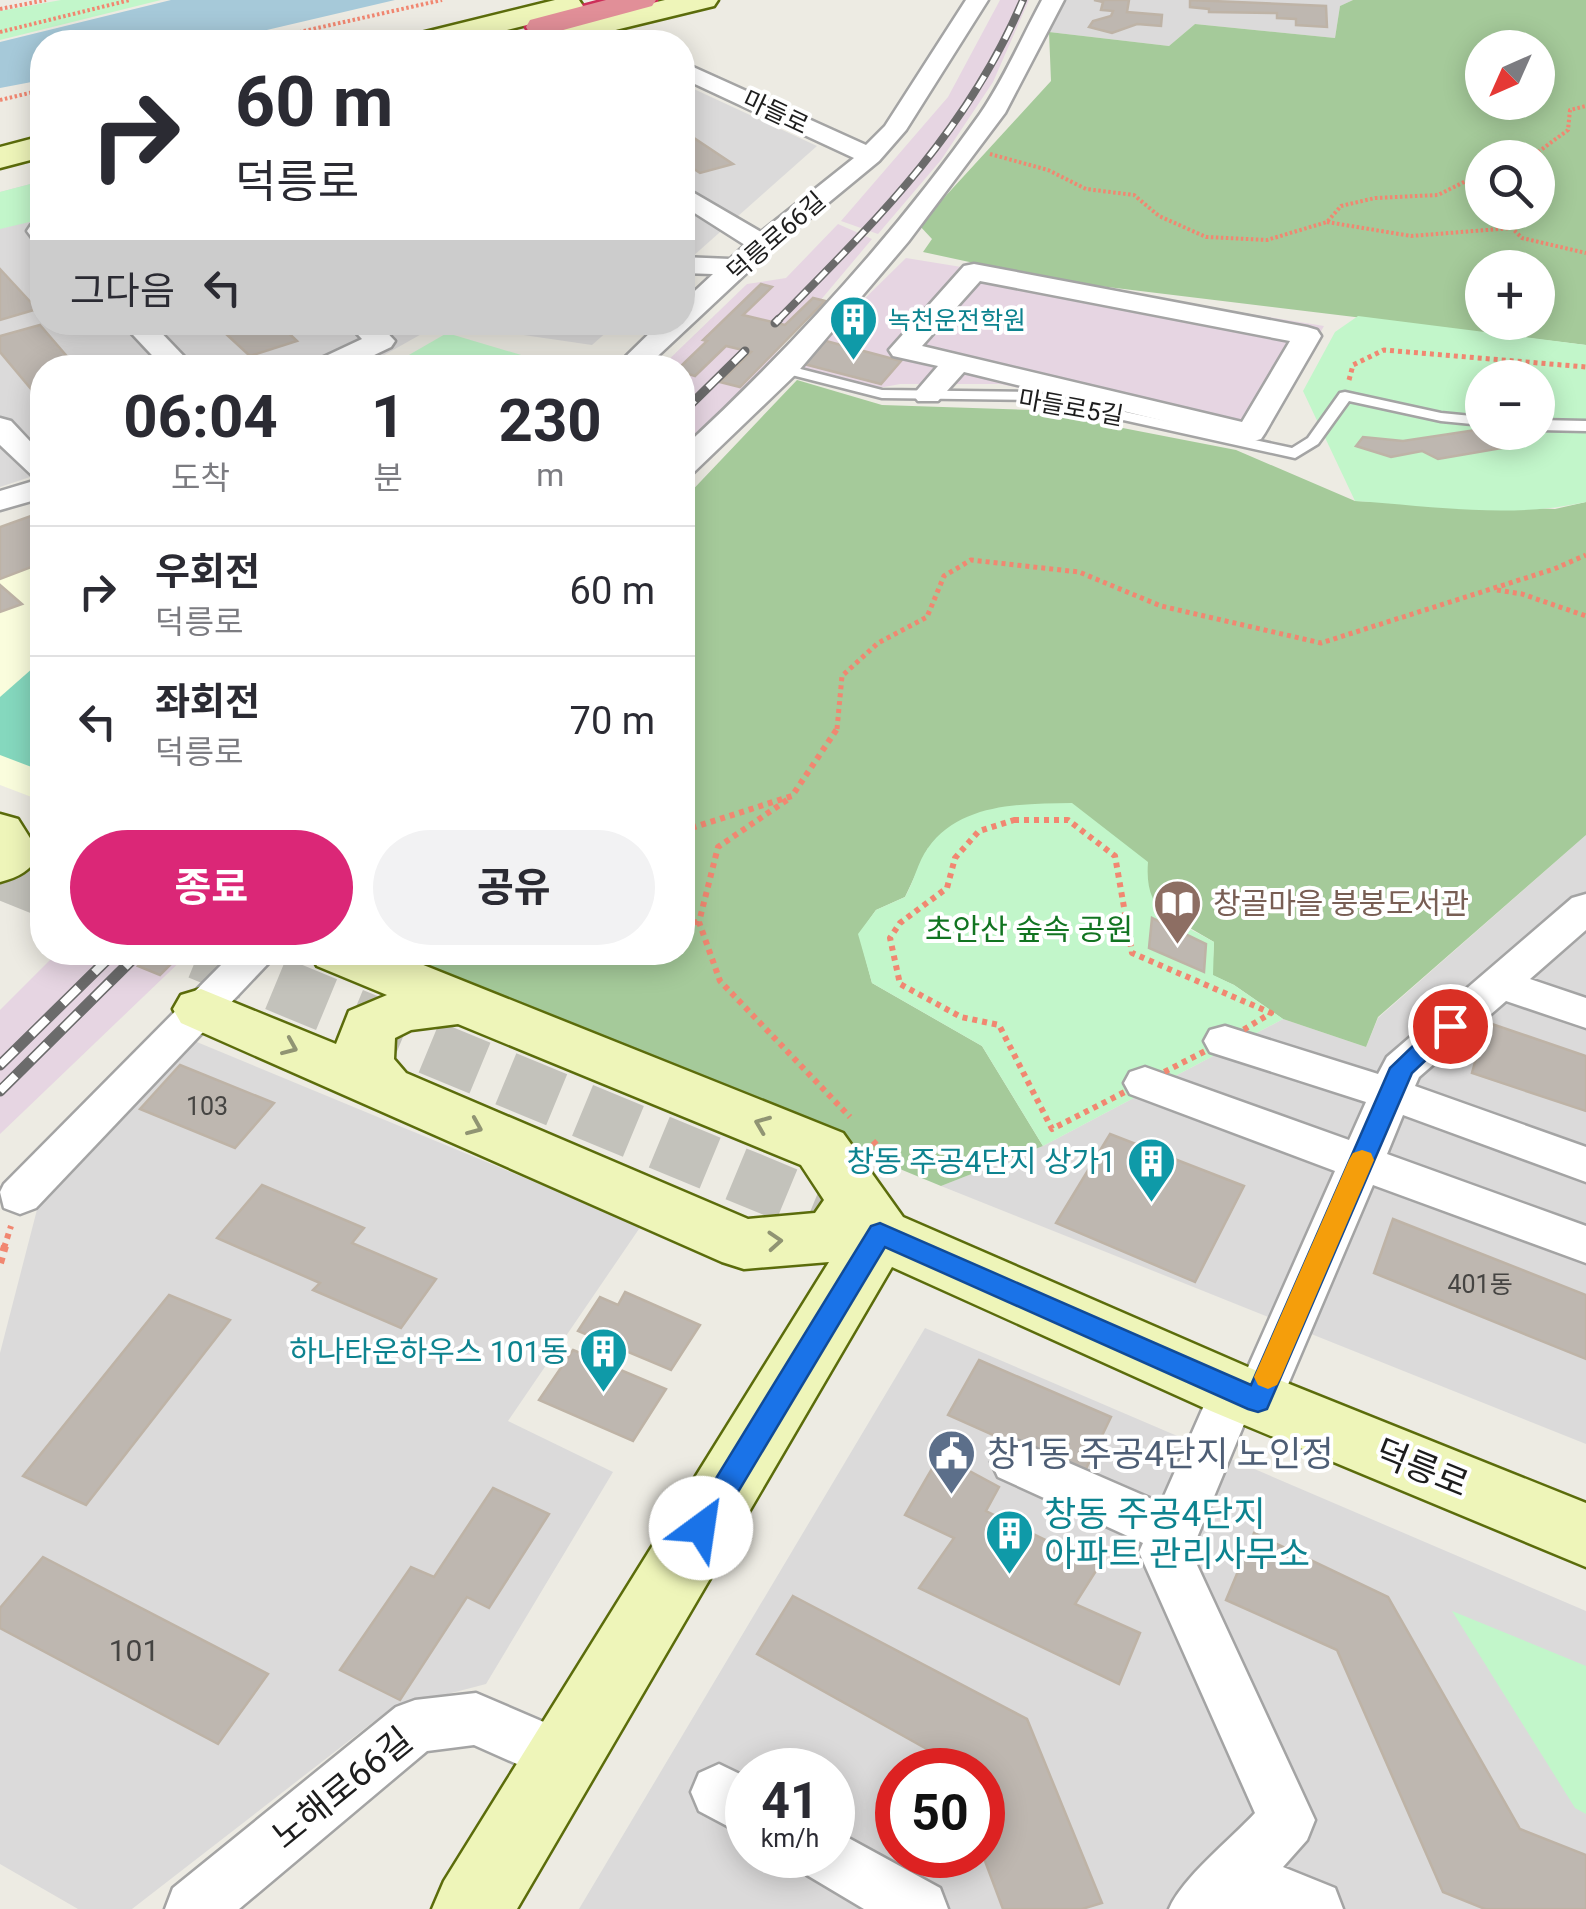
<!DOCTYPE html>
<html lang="ko">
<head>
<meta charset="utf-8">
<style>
  body { margin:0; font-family:Roboto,"Noto Sans KR",sans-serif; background:#f2f2f3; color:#2b2b33; height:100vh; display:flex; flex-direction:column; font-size:38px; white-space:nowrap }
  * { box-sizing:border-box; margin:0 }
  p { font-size:32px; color:#7c7c81 }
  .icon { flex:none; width:55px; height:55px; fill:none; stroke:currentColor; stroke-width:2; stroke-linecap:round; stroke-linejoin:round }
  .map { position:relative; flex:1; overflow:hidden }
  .side { position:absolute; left:30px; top:355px; width:665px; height:610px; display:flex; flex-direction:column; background:#fff; border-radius:40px; box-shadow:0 5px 25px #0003 }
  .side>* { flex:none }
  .hud { position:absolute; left:30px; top:30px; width:665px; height:305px; border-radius:40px; box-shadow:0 5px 25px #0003; background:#fff; color:#2b2b33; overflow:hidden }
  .needle { width:65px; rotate:225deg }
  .buttons { position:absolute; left:1465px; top:30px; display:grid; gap:20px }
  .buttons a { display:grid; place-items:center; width:90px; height:90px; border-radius:50%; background:#fff; box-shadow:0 5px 25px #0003; font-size:50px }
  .speed { position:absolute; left:725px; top:1748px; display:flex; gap:20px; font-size:50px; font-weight:700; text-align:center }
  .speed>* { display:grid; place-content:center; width:130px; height:130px; border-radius:50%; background:#fff; box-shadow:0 5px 25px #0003; line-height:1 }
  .speed small { font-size:25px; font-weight:400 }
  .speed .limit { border:15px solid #d22; background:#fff; color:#111 }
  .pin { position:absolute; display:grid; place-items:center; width:85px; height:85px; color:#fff; margin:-42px; border:5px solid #fff; border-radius:50%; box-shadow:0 2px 10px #0007 }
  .me { position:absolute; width:110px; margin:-55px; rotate:31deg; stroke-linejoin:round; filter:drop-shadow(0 0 8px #0008) }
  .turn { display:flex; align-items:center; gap:35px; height:210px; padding:0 40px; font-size:45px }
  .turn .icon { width:130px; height:130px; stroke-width:2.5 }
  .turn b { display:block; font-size:70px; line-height:85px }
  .then { display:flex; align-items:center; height:95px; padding:0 40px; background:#0003; gap:20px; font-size:38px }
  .eta { display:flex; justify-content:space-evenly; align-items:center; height:170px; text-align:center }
  .eta b { font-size:60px; font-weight:700; line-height:70px }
  .cta { display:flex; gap:20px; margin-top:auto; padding:20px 40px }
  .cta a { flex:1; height:115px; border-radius:60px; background:#db2777; color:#fff; font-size:40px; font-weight:700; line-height:115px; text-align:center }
  .cta a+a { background:#f2f2f3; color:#2b2b33 }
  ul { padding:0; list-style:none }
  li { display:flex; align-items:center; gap:30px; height:130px; padding:0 40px; border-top:2px solid #e1e1e2 }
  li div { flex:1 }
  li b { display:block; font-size:38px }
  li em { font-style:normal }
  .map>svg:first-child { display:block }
  .residential { fill:#dbdada; fill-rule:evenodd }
  .industrial { fill:#e6d5e2 }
  .education { fill:#fafddd }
  .forest { fill:#a5ca9a; fill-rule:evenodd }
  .park { fill:#c2f6ca; fill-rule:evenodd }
  .pitch { fill:#85d8be }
  .water { fill:#a6c9d9 }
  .building { fill:#beb7b0; stroke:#beb3a6; stroke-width:2.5 }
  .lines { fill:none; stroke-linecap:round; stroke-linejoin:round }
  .secondary-tunnel { stroke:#c3c2bb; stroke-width:55; stroke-dasharray:55 28; stroke-linecap:butt }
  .highway-tunnel { stroke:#c3c2bb; stroke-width:34; stroke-dasharray:34 18; stroke-linecap:butt }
  .lane-casing { stroke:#a4a4a4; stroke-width:5 }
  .street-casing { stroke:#a4a4a4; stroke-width:5 }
  .secondary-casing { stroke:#5b6c0b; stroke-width:5 }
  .highway-casing { stroke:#cd2e59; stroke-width:5 }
  .path-far3 { stroke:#f18771; stroke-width:4; stroke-dasharray:2.5 2.5; stroke-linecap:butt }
  .path-far2 { stroke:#f18771; stroke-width:5; stroke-dasharray:4 4; stroke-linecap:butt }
  .path-far1 { stroke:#f18771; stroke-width:6; stroke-dasharray:5 5; stroke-linecap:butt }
  .path { stroke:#f18771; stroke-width:8; stroke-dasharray:6 6; stroke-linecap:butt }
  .lane { fill:#fff; fill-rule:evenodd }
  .street { fill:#fff; fill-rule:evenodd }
  .secondary { fill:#eef5b9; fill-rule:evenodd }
  .highway { fill:#e18f98; fill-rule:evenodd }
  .rail-far2-casing { stroke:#6b6b6b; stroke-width:8 }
  .rail-far1-casing { stroke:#6b6b6b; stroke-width:9 }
  .rail-casing { stroke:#6b6b6b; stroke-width:11 }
  .rail-far2 { stroke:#fff; stroke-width:5; stroke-dasharray:14; stroke-linecap:butt }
  .rail-far1 { stroke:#fff; stroke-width:6; stroke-dasharray:18; stroke-linecap:butt }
  .rail { stroke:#fff; stroke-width:8; stroke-dasharray:22; stroke-linecap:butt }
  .oneway { stroke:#909473 }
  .route { fill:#1a73e8; stroke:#114b97; stroke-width:2.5 }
  .slow { fill:#f59e0b }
  .labels { text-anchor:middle; stroke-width:8; stroke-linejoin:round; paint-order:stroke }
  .far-street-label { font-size:25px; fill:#1d1d1d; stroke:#fff }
  .far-culture-label { font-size:25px; fill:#0d838f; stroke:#fff; text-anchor:start }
  .number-label { font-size:25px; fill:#454442 }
  .education-label { font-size:30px; fill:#785e54; stroke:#fff; text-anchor:start }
  .park-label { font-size:30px; fill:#127421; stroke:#fff }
  .culture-label { font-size:30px; fill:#0d838f; stroke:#fff; text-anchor:end }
  .near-number-label { font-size:30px; fill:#454442 }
  .near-service-label { font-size:35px; fill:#4e5e75; stroke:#fff; text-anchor:start }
  .near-street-label { font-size:35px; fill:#1d1d1d; stroke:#fff }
  .near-culture-label { font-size:35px; fill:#0d838f; stroke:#fff; text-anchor:start }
</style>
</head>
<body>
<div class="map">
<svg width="1586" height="1909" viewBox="0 0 1586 1909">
  <rect width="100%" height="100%" fill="#edebe3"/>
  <g class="residential">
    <polygon points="1062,0 1353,0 1340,6 1335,38 1195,24 1169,46 1049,32"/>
    <polygon points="683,84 817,146 683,265"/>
    <polygon points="42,181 42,322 441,323 363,367 42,368 42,473 0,487 0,192"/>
    <polygon points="442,323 617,322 617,323 592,345"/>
    <polygon points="1586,835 1586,1444 941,1186 1043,1146 1283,1019 1366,1047 1378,1018"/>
    <polygon points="192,1040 641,1226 508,1421 613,1472 486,1684 390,1709 132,1909 78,1909 0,1864 0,1353 40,1198"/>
    <path d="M925 1328 1586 1611V1909H579ZM748 1770H832V1855H748ZM898 1770H982V1855H898Z"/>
  </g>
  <g class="industrial">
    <polygon points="1000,0 1029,0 993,82 941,160 878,234 841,221 948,97"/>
    <polygon points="838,224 872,239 756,377 683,453 682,368 660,368 747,284 786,278"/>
    <polygon points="906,258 1324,326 1260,439 1000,384 900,384 879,388 796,366"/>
    <polygon points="57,953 189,953 0,1134 0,1010"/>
  </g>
  <polygon class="education" points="42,512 42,801 0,785 0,526"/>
  <g class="forest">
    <path d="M1353 0H1586V345L1058 281 923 252 932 239 919 225 1051 81 1049 32 1169 46 1195 24 1335 38 1340 6ZM1482 48H1538V102H1482ZM1482 158H1538V212H1482ZM1482 268H1538V322H1482Z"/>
    <polygon points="797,380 882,405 1030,410 1236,450 1355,501 1555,509 1586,502 1586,835 1378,1017 1366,1047 1283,1019 1234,985 1212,975 1214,942 1159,910 1146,890 928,848 905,897 876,910 859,934 872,983 982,1046 1043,1146 941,1186 378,953 682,952 683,500"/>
  </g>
  <g class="park">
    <polygon points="61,0 161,0 0,40 0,11"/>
    <polygon points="42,181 42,219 0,229 0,192"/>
    <path d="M1358 316 1586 345V502C1512 519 1431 506 1355 501L1303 391 1335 332ZM1482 378H1538V432H1482Z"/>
    <polygon points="447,333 528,357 515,367 388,367"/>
    <path d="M1072 803 1148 862C1144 915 1173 918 1214 942L1213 975 1234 985 1283 1019 1043 1146 982 1046 872 983 858 934 876 910 905 897C914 882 918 861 928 848 961 802 1023 804 1072 803Z"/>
    <polygon points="1452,1611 1586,1666 1586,1814 1575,1808"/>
  </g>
  <polygon class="pitch" points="42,660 42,771 0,755 0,697"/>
  <polygon class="water" points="171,0 395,0 215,42 42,42 42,80 0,88 0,42"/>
  <g class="building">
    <polygon points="1129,0 1127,12 1162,15 1161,26 1137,24 1112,33 1089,27 1093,21 1111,16 1113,11 1101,10 1103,2 1094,0"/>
    <polygon points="1190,0 1326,6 1327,27 1296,25 1296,19 1277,18 1277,13 1209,12 1209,9 1190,7"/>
    <polygon points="682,130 733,164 700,173 682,161"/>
    <polygon points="0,269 37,309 0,320"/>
    <polygon points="761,284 772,287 743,315 785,325 813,298 825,301 740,387 720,382 751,352 726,346 695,376 682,372 679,368 707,341 703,340"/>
    <polygon points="213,322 277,322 297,341 250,356"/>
    <polygon points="40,325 77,368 42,368 42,402 0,352 0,336"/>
    <polygon points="826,341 901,361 881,384 804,364"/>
    <polygon points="1482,429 1502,448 1438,459 1422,451 1391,457 1356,446 1363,437 1403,441"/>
    <polygon points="42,512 42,563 0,579 0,527"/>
    <polygon points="0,585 22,604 0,612"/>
    <polygon points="1152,918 1206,944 1204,972 1149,948"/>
    <polygon points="152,952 183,952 160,975 138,966"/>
    <polygon points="1486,1022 1586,1056 1586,1111 1472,1073"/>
    <polygon points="180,1065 274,1103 235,1148 140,1109"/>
    <polygon points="1110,1134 1244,1186 1195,1282 1056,1223"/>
    <polygon points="262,1185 364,1228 352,1243 436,1279 401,1328 313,1290 320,1283 217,1238"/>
    <polygon points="1393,1219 1586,1295 1586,1359 1374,1273"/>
    <polygon points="625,1292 700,1325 671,1370 578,1331 600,1297 618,1305"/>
    <polygon points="169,1295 230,1320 86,1505 23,1476"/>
    <polygon points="573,1350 666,1389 633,1441 539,1400"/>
    <polygon points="979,1360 1111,1417 1083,1475 948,1415"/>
    <polygon points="940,1455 999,1487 986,1511 1099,1566 1075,1604 1140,1633 1119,1684 919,1588 954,1538 905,1515"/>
    <polygon points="493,1488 549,1514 489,1608 467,1597 400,1700 340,1670 411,1567 434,1577"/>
    <polygon points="1254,1533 1388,1597 1520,1829 1586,1855 1586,1909 1485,1909 1443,1892 1337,1650 1226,1600"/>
    <polygon points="43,1557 268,1674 218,1744 0,1628 0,1608"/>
    <polygon points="793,1596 1027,1719 1102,1903 1082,1909 1003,1909 982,1853 982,1770 953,1770 950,1762 757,1654"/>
  </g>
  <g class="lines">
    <g class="secondary-tunnel">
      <polyline points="0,871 42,888"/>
      <polyline points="199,952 843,1218"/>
    </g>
    <polyline class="highway-tunnel" points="477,42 541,27"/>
    <defs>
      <g id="lane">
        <polygon points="785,365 882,390 1033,392 1292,448 1308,438 1340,393 1345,392 1441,413 1482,417 1482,425 1441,421 1349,401 1318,444 1295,458 1033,400 882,398 780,372 778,369"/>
        <polygon points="1538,420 1586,421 1586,431 1538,430"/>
      </g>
      <g id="street">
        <polygon points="966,0 988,0 906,130 879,161 771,250 645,368 614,368 661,322 682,322 682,303 713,274 682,273 682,257 730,259 745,245 682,205 682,186 761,232 854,158 682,78 682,62 866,145 885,126"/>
        <path d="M1042 0H1064L1005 113 908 242 795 375 693 473 682 475V449C792 347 894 236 980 114 1004 79 1022 37 1042 0Z"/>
        <path d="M595 21 634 37 637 42C618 43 598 43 584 28Z"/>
        <polygon points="42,224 42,241 33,239 27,231 31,225"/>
        <path d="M974 264 1307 327 1317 330 1321 336 1265 433 1261 439 1250 442 964 372 938 401H918L913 395 938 366 893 356 889 350 964 266ZM980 281 1290 341 1242 422 922 346Z"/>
        <polygon points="121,322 151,322 195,368 164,368"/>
        <polygon points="346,322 377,322 395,341 391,347 347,368 309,368 313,362 362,339"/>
        <polygon points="0,418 11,421 42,454 42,498 0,510 0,491 37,480 0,445"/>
        <path d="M1586 894V930L1530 979 1586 998V1028L1506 1001 1419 1077 1415 1086 1586 1147V1182L1403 1115 1387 1154 1586 1226V1263L1373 1185 1275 1415 1258 1421 1247 1417 1191 1552 1315 1820 1307 1840 1283 1867 1335 1888 1343 1909H1169C1182 1878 1230 1840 1255 1813L1139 1552 1143 1543 998 1477 991 1462 998 1447 1016 1440 1161 1503 1217 1376 1234 1370 1245 1374 1335 1171 1130 1094 1124 1083 1130 1072 1145 1067 1349 1140 1366 1102 1210 1052 1204 1041 1210 1030 1225 1026 1378 1074 1387 1057 1572 898Z"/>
        <polygon points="234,952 279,952 36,1208 20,1214 4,1208 0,1192 4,1184"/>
        <polygon points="476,1693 581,1738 590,1757 581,1776 562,1784 474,1745 427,1751 239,1909 165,1909 173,1888 396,1707 415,1700"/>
        <polygon points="719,1764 748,1778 748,1837 699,1811 691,1792 699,1773"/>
        <polygon points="832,1829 940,1888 948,1909 864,1909 807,1875 799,1855 832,1855"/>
      </g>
      <g id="secondary">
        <polygon points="555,0 579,0 583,6 579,12 459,42 408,42 413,35"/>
        <polygon points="665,0 718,0 714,6 566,42 514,42 519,35"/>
        <polygon points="42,136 42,157 0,168 0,147"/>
        <path d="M0 814 18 819 40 854C30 871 19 877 0 882Z"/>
        <path d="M309 952H391L843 1133 903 1217 1257 1371 1586 1503V1567L1211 1411 892 1267 517 1909H432L444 1881 829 1262 744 1269 722 1262 181 1023 173 1009 181 995 201 989 336 1044 349 1011 387 995 317 966ZM458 1024 801 1165 824 1200 815 1213 748 1219 406 1073 394 1059 395 1038 411 1030Z"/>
      </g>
      <polygon id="highway" points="606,0 656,0 652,6 541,36 530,34 526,27 530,20"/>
    </defs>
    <use href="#lane" class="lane-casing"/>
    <use href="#street" class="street-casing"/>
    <use href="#secondary" class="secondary-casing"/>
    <use href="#highway" class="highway-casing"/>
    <g class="path-far3">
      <polyline points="0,9 46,0"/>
      <polyline points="0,32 130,0"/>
      <polyline points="255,42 442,0"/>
      <polyline points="351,42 395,32"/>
      <polyline points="375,42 394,38"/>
      <polyline points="0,100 42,90"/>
      <polyline points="990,154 1048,170 1086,189 1134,195 1159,216 1206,237 1267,240 1327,222 1341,206 1375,198 1438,195 1482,173"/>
      <polyline points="1530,158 1568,130 1570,110 1586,106"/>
      <polyline points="1327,222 1411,236 1512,228 1522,238 1586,253"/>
    </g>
    <g class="path-far2">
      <polyline points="269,368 296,358"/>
      <polyline points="1349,380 1353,365 1384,350 1586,367"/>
      <polyline points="1497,590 1522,594 1586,616"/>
      <polyline points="837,729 842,676 878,643 927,617 944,576 971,560 1079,572 1161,606 1321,643 1554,569 1586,555"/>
    </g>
    <g class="path-far1">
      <polyline points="787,800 718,847 699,922 720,981 850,1117"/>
      <polygon points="1014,820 1068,820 1115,856 1132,953 1271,1013 1225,1041 1052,1129 999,1025 961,1017 900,984 890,938 900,923 947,888 955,858 979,831"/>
      <polyline points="682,831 792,796 839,726"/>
      <polyline points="682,923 699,922"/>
      <polyline points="873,1141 899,1168"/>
      <polyline points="4,1248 11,1226"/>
    </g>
    <polyline class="path" points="0,1263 5,1246"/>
    <use href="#lane" class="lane"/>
    <use href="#street" class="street"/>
    <use href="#secondary" class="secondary"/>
    <use href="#highway" class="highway"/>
    <defs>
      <path id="rail-far2" d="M777 321C876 221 967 132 1023 0"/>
      <g id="rail-far1">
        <polyline points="775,323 779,319"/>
        <polyline points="682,413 745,351"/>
      </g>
      <g id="rail">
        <polyline points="0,1065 115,952"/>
        <polyline points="0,1091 140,952"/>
      </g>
    </defs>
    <use href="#rail-far2" class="rail-far2-casing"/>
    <use href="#rail-far1" class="rail-far1-casing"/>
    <use href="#rail" class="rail-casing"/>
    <use href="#rail-far2" class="rail-far2"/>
    <use href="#rail-far1" class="rail-far1"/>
    <use href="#rail" class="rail"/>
  </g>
  <defs><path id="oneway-chevron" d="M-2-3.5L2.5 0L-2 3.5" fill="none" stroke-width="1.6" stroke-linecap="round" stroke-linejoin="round" transform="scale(2.5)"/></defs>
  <g class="oneway">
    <use href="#oneway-chevron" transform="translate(290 1047) rotate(23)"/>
    <use href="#oneway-chevron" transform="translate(762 1124) rotate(-158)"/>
    <use href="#oneway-chevron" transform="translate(475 1127) rotate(23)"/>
    <use href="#oneway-chevron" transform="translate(775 1241) rotate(-4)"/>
  </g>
  <polygon class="route" points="1450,1017 1462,1026 1412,1073 1267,1409 1258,1412 1248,1409 885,1247 711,1537 701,1541 691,1537 687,1528 691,1519 871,1226 880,1223 1251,1385 1390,1068 1441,1019"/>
  <polygon class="slow" points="1362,1150 1371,1153 1374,1160 1281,1377 1277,1385 1268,1389 1258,1385 1254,1377 1349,1160 1353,1153"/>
  <defs>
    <symbol id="building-pin" viewBox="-11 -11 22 30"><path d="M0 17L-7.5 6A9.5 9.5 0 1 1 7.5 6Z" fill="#0f9aa8" stroke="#fff"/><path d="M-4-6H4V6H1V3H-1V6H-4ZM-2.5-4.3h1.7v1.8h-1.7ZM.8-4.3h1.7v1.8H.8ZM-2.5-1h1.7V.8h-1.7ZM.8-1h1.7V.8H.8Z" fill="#fff"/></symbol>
    <symbol id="library-pin" viewBox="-11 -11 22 30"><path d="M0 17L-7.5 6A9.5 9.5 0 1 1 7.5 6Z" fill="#8d6e63" stroke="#fff"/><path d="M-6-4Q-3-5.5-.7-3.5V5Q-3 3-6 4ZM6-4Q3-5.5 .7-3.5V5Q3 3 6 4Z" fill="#fff"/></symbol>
    <symbol id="civic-pin" viewBox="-11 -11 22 30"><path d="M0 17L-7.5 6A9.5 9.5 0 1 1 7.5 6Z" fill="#5c6f8a" stroke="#fff"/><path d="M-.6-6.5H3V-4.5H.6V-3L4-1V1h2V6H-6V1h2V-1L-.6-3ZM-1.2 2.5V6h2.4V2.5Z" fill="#fff"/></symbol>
  </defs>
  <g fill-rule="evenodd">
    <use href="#building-pin" x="826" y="292" width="55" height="75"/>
    <use href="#library-pin" x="1150" y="876" width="55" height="75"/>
    <use href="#building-pin" x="1124" y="1134" width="55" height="75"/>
    <use href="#building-pin" x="576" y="1324" width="55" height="75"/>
    <use href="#civic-pin" x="924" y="1426" width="55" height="75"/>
    <use href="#building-pin" x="982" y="1506" width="55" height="75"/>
  </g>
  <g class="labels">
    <g class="far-street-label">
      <text transform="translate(776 112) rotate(25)" y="9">마들로</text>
      <text transform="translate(776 236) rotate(-41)" y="9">덕릉로66길</text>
      <text transform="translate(1071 407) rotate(10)" y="9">마들로5길</text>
    </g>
    <g class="far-culture-label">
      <text x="888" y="329">녹천운전학원</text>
    </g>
    <g class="number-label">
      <text x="207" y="1115">103</text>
      <text x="1480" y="1293">401동</text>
    </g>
    <g class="education-label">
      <text x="1213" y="914">창골마을 붕붕도서관</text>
    </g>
    <g class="park-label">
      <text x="1029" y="940">초안산 숲속 공원</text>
    </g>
    <g class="culture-label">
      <text x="1116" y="1172">창동 주공4단지 상가1</text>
      <text x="568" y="1362">하나타운하우스 101동</text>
    </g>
    <g class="near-number-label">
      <text x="134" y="1661">101</text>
    </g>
    <g class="near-service-label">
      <text x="987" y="1466">창1동 주공4단지 노인정</text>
    </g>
    <g class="near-street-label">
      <text transform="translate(1422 1468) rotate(22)" y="12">덕릉로</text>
      <text transform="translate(342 1788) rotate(-39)" y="12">노해로66길</text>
    </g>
    <g class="near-culture-label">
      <text x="1044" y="1526">창동 주공4단지<tspan x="1044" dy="40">아파트 관리사무소</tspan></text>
    </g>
  </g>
</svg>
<div class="buttons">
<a><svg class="needle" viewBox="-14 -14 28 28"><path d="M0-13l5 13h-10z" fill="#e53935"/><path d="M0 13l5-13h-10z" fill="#7c7c81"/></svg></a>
<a><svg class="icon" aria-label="search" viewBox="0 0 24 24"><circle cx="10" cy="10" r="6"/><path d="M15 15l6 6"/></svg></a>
<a>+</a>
<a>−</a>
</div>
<div class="speed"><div>41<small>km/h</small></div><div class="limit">50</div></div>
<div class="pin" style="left:1450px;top:1026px;background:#d93025"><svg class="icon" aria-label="arrive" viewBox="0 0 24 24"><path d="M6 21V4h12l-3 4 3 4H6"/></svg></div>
<svg class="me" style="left:701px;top:1528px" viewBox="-20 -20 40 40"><circle r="19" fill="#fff"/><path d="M0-13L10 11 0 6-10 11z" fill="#1a73e8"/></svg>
<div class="hud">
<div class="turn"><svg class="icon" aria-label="right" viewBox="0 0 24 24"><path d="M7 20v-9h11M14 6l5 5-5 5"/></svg><div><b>60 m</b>덕릉로</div></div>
<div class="then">그다음<svg class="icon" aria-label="left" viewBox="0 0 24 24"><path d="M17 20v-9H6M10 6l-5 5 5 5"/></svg></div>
</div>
<section class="side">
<div class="eta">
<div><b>06:04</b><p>도착</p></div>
<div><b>1</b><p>분</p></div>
<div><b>230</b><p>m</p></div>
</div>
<ul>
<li><svg class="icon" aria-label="right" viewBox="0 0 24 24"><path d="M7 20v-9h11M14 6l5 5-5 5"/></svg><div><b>우회전</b><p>덕릉로</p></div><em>60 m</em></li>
<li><svg class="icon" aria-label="left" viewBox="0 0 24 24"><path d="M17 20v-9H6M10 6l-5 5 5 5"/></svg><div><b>좌회전</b><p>덕릉로</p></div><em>70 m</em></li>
</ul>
<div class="cta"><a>종료</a><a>공유</a></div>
</section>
</div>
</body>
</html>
